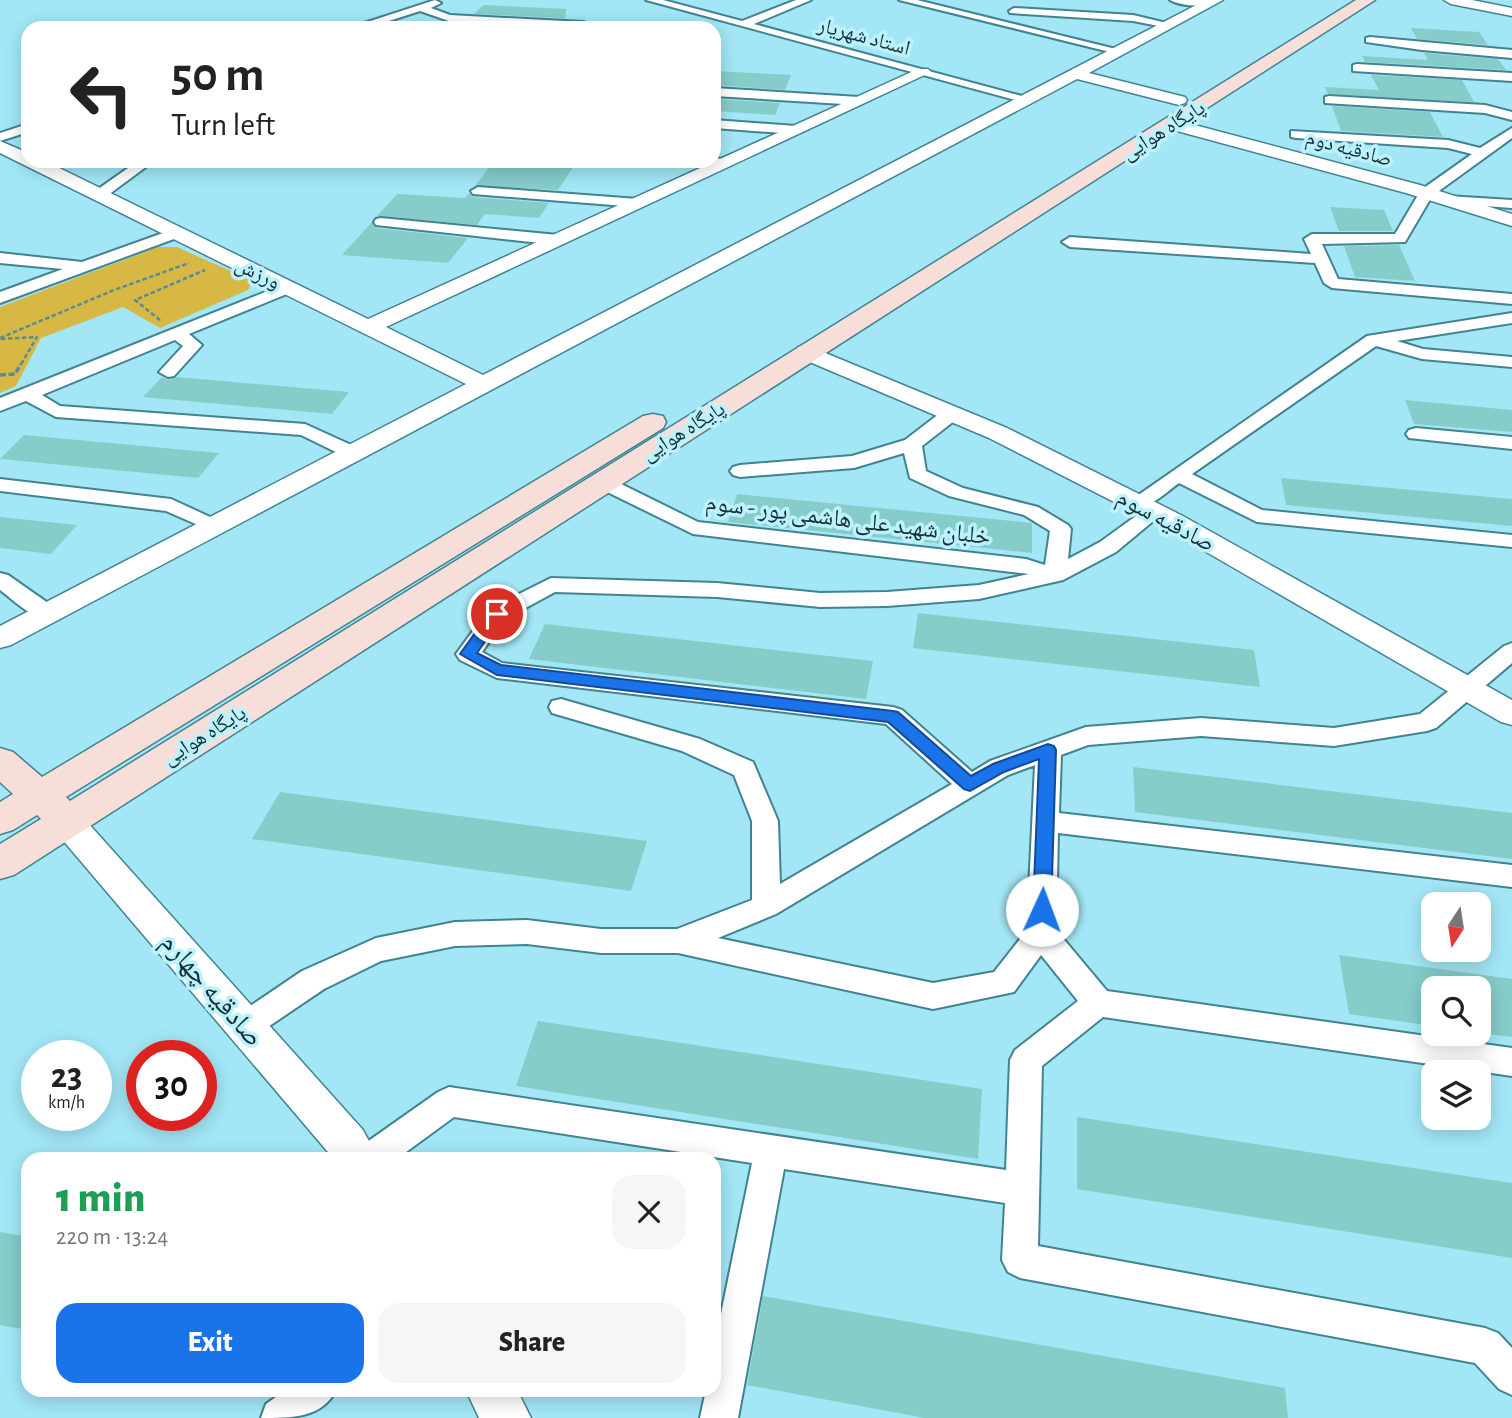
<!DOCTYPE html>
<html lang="en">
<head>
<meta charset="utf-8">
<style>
  body { margin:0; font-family:"Alegreya Sans","Noto Naskh Arabic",sans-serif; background:#f6f6f6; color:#222; height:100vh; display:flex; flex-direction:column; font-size:26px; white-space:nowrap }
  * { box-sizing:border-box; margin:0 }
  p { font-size:23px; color:#767676 }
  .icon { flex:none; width:38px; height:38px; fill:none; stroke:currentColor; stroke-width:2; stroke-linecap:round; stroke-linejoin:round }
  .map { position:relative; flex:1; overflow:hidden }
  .drawer { position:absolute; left:21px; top:1152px; width:700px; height:245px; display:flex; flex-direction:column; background:#fff; border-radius:21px; box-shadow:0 4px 18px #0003 }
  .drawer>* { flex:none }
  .banner { position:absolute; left:21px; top:21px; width:700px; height:147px; border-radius:21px; box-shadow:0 4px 18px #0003; background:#fff; color:#222; overflow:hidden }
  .needle { width:46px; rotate:192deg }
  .fabs { position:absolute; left:1421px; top:892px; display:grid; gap:14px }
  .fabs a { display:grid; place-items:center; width:70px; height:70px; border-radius:14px; background:#fff; box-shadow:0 4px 18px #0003; font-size:35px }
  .speed { position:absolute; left:21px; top:1040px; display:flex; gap:14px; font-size:35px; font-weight:700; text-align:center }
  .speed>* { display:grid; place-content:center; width:91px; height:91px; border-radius:50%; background:#fff; box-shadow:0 4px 18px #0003; line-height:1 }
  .speed small { font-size:18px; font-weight:400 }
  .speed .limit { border:10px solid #d22; background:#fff; color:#111 }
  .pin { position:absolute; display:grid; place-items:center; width:60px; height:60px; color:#fff; margin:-30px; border:4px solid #fff; border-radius:50%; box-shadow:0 2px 7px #0007 }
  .me { position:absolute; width:77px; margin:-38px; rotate:2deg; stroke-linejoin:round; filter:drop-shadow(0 0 5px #0008) }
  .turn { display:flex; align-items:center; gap:24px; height:147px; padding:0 35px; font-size:32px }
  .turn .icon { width:91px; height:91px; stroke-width:2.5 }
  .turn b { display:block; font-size:49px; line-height:60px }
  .round { display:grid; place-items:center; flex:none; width:74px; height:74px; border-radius:21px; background:#f6f6f6 }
  .head { display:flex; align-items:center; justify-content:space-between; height:119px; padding:0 35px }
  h1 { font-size:42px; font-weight:800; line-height:52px; color:#1e9e55 }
  .primary-button { display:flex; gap:14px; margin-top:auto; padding:14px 35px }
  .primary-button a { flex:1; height:80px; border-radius:21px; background:#1a73e8; color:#fff; font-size:28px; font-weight:800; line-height:80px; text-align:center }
  .primary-button a+a { background:#f6f6f6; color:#222 }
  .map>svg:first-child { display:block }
  .green { fill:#d8b844 }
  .building { fill:#86cdca }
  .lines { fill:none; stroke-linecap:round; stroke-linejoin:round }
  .minor-casing { stroke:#418391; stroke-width:4 }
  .tertiary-casing { stroke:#418391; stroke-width:3 }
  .secondary-casing { stroke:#418391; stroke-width:3 }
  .path-far1 { stroke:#5b8b96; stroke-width:2.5; stroke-dasharray:4.5 2.5; stroke-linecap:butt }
  .path { stroke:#5b8b96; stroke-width:3.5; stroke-dasharray:6 2.5; stroke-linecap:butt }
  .minor { fill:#fff; fill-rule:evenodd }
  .tertiary { fill:#fff; fill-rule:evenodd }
  .secondary { fill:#f8ded8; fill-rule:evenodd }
  .route { fill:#1a73e8; stroke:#114b97; stroke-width:2 }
  .labels { text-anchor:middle; stroke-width:7; stroke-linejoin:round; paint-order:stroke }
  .far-street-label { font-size:21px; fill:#132f35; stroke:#bcf2fe }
  .street-label { font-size:24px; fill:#132f35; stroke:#bcf2fe }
  .near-street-label { font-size:28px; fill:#132f35; stroke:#bcf2fe }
</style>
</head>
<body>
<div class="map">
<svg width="1512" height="1418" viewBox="0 0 1512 1418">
  <rect width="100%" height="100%" fill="#a3e7f6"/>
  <polygon class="green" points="158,247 177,247 253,281 248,290 160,328 123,307 41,338 16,386 0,393 0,307"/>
  <g class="building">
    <polygon points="483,5 566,9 565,18 474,14"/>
    <polygon points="1411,28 1479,32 1488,45 1417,39"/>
    <polygon points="1424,53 1498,59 1506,70 1365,62 1362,56 1428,60"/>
    <polygon points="714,71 791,75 785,90 714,85"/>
    <polygon points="1371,75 1462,80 1474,102 1328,94 1325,87 1379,90"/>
    <polygon points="714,99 780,103 775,115 714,111"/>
    <polygon points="1332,106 1430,112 1443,137 1341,131"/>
    <polygon points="494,161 524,161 575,164 558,190 475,186"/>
    <polygon points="469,193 473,197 549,203 539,218 485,214 477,225 377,216 397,194 465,198"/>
    <polygon points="1330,207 1384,210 1393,231 1339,231"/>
    <polygon points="372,222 376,228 468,238 448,263 342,255"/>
    <polygon points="1399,245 1415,281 1355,277 1344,246"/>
    <polygon points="162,377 168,380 177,377 349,392 332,414 143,397"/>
    <polygon points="1405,400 1512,410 1512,432 1414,424"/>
    <polygon points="24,435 219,453 198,478 0,459"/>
    <polygon points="1281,478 1512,499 1512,526 1286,505"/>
    <polygon points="737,494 1032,523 1032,553 728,522"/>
    <polygon points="0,517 77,525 51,554 0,548"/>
    <polygon points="918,613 1254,650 1260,687 913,648"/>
    <polygon points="545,624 873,661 866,699 529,659"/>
    <polygon points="1133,767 1512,813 1512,859 1135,812"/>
    <polygon points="280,792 647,841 631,891 252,839"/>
    <polygon points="1339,955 1512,979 1512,1037 1479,1033 1479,989 1433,989 1433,1026 1349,1014"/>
    <polygon points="538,1021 982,1089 978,1159 516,1086"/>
    <polygon points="1077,1117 1512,1183 1512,1258 1077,1189"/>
    <polygon points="0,1232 28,1237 28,1330 0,1325"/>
    <polygon points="763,1296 1285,1388 1288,1418 925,1418 747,1385"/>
  </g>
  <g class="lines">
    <defs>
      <g id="minor">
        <polygon points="435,0 441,3 431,8 450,15 584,22 590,25 577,28 449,21 420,11 367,28 349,28"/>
        <polygon points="646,0 663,0 742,21 796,0 811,0 754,24 1033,99 1027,103 1023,102"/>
        <polygon points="899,0 917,0 1124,51 1118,54"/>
        <path d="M1170 0H1216L1217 2C1208 8 1179 6 1170 0Z"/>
        <polygon points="1014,8 1133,15 1175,25 1169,28 1133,21 1010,13 1009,11"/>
        <polygon points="1370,37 1512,50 1512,58 1422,50 1366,42 1366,38"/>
        <polygon points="1357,64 1512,73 1512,81 1353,71 1353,65"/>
        <polygon points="714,88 859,97 865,101 859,105 714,96"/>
        <polygon points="1329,96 1485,105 1512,112 1512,120 1485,113 1325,103 1325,97"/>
        <polygon points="714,120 796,126 803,130 796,134 714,128"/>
        <polygon points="28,124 28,132 0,141 0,133"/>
        <polygon points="1512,128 1512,138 1432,196 1405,242 1322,244 1338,279 1512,294 1512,304 1332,288 1324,283 1315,263 1070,247 1062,242 1070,237 1311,254 1304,239 1312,234 1395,234 1421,190 1472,154 1448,148 1296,138 1291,137 1291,131 1448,140 1480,148"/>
        <path d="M714 158 730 160 732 163C724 170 705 168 697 161H714Z"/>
        <polygon points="138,161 154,161 104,198 94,198 92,195 94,192"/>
        <polygon points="478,187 638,199 645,203 638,207 473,194 471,191"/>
        <polygon points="1447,196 1512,200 1512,208 1442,203 1440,200"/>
        <polygon points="381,218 558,235 566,240 558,245 376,225 374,222 376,219"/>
        <polygon points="177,228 182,230 185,233 182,236 0,303 0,292 63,269 0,263 0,253 82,262"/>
        <polygon points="288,283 296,288 294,291 189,334 202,345 174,376 168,377 159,372 183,346 175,340 42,395 60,406 305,424 360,449 363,453 360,457 346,457 301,435 56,417 26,401 0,411 0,398"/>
        <path d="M1512 313V323L1397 341 1423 349 1512 357V367L1422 359 1376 346 1192 474 1262 510 1512 535V547L1257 522 1179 483C1165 493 1147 512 1130 507L1127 503 1367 336Z"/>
        <path d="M951 408 960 414 958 418 922 446 926 471 963 488 1038 507 1068 525 1071 529 1068 559 1100 542 1147 508H1161L1164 512 1116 552 1063 580 979 599 887 606 820 607 717 597 555 592 505 619 482 652 502 663 893 707 902 710 972 772 990 761 1086 727 1201 718 1334 728 1420 714 1504 646 1512 643V663L1436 728 1427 731 1334 746 1201 736 1088 745 1061 755 1059 813 1512 865V887L1058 833 1056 930 1107 991 1512 1048V1076L1103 1017 1042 1066 1038 1246 1485 1328 1498 1333 1512 1348V1395L1499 1389 1475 1363 1020 1278 1008 1272 1002 1260 1005 1203 784 1169 738 1418H700L706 1390H714V1348L752 1163 454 1117 398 1158H355L360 1147 438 1092 449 1087 1006 1170 1010 1060 1015 1050 1078 1001 1041 955 1014 992 933 1009 678 953H601L527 944 455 946 381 961 324 989 256 1035 245 1039 234 1035 230 1026 234 1017 302 971 376 938 455 922 527 920 601 929H677L752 900V821L734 775 682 751 552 713 549 707 552 701 561 699 700 739 753 762 778 821 780 884 952 784 886 724 497 678 460 660 456 654 489 609 551 578 717 583 820 593 887 592 979 585 1029 574 693 534 595 486 592 482 595 478H609L698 522 1026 559 1045 565 1050 531 1024 515 949 496 910 478 904 453 854 468 740 477 733 475 730 471 733 467 740 465 852 456 905 440 944 410ZM1035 765 1027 930 994 972 933 983 718 938 776 914 1008 775Z"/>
        <polygon points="1416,428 1512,437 1512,449 1409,438 1406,434 1409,430"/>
        <polygon points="0,479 171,499 221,522 224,526 221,530 214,532 166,511 0,491"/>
        <path d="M0 573 8 575 55 608 58 613 55 618C35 623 15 601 0 590Z"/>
        <path d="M286 1390H336C322 1418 292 1418 261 1418L266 1404Z"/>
      </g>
      <g id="tertiary">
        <polygon points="1206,0 1223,0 1089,73 1185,97 1187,100 1185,103 1179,105 1077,79 11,645 0,648 0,626 466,384 0,153 0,141 28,153 28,161 45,161 368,319 918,69 928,69 931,72 386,327 483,375"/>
        <polygon points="1444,0 1472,0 1512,8 1512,16 1451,4"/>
        <polygon points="1172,119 1420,185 1512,214 1512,226 1406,193 1166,128 1164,124"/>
        <polygon points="806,345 1007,428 1181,515 1512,700 1512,725 1501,722 1163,527 989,438 798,357 795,352 798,347"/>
        <polygon points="67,809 79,813 363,1130 378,1158 333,1158 55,831 50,822 55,813"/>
        <polygon points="466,1390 517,1390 531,1418 479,1418"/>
      </g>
      <polygon id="secondary" points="1356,0 1375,0 14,875 0,879 0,844 41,819 37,815 13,830 0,834 0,802 13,794 0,782 0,748 13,752 42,777 643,416 653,414 663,416 666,422 663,428 66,797 70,801"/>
    </defs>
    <use href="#minor" class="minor-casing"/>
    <use href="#tertiary" class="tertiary-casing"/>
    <use href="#secondary" class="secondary-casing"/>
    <g class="path-far1">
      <polyline points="160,320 135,300 205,270"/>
      <polyline points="0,338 114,290 189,263"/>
      <polyline points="1,339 37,337 20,366"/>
    </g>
    <polyline class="path" points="0,375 15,374 21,364"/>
    <use href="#minor" class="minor"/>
    <use href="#tertiary" class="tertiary"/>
    <use href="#secondary" class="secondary"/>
  </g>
  <polygon class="route" points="497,610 504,614 477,653 501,665 893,711 898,712 971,776 993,764 1048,744 1054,746 1056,750 1051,910 1048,916 1042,918 1035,916 1033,910 1039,759 1004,772 970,791 964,789 888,722 497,675 460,654 491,611"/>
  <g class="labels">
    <g class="far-street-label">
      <text transform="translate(864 36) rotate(15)" y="7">استاد شهریار</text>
      <text transform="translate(1163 130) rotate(-32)" y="7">پایگاه هوایی</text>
      <text transform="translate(1349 148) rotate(15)" y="7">صادقیه دوم</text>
      <text transform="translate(258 273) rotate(26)" y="7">ورزش</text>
      <text transform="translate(683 431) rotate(-32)" y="7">پایگاه هوایی</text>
      <text transform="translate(204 735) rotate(-32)" y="7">پایگاه هوایی</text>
    </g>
    <g class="street-label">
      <text transform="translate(848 519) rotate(7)" y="8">خلبان شهید علی هاشمی پور - سوم</text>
      <text transform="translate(1166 520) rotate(28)" y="8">صادقیه سوم</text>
    </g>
    <g class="near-street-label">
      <text transform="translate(213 989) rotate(49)" y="10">صادقیه چهارم</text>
    </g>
  </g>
</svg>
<div class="fabs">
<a><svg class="needle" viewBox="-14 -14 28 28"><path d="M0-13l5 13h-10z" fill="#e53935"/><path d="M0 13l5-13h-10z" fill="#767676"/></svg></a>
<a><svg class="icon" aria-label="search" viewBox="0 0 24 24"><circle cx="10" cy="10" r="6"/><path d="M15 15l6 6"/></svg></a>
<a><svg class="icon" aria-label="layers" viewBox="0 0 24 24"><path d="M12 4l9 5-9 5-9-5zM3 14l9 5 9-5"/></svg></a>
</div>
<div class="speed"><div>23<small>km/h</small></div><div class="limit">30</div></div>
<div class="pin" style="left:497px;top:614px;background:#d93025"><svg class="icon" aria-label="arrive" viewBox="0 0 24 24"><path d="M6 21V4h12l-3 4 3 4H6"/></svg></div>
<svg class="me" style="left:1042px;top:910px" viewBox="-20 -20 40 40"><circle r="19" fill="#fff"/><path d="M0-13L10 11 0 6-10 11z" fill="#1a73e8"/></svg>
<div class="banner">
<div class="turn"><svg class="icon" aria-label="left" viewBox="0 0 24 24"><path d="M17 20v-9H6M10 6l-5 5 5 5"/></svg><div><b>50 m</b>Turn left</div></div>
</div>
<section class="drawer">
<div class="head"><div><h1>1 min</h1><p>220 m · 13:24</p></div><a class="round"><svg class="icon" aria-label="close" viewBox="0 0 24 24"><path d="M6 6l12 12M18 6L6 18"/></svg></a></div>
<div class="primary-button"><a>Exit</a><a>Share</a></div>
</section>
</div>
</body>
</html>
